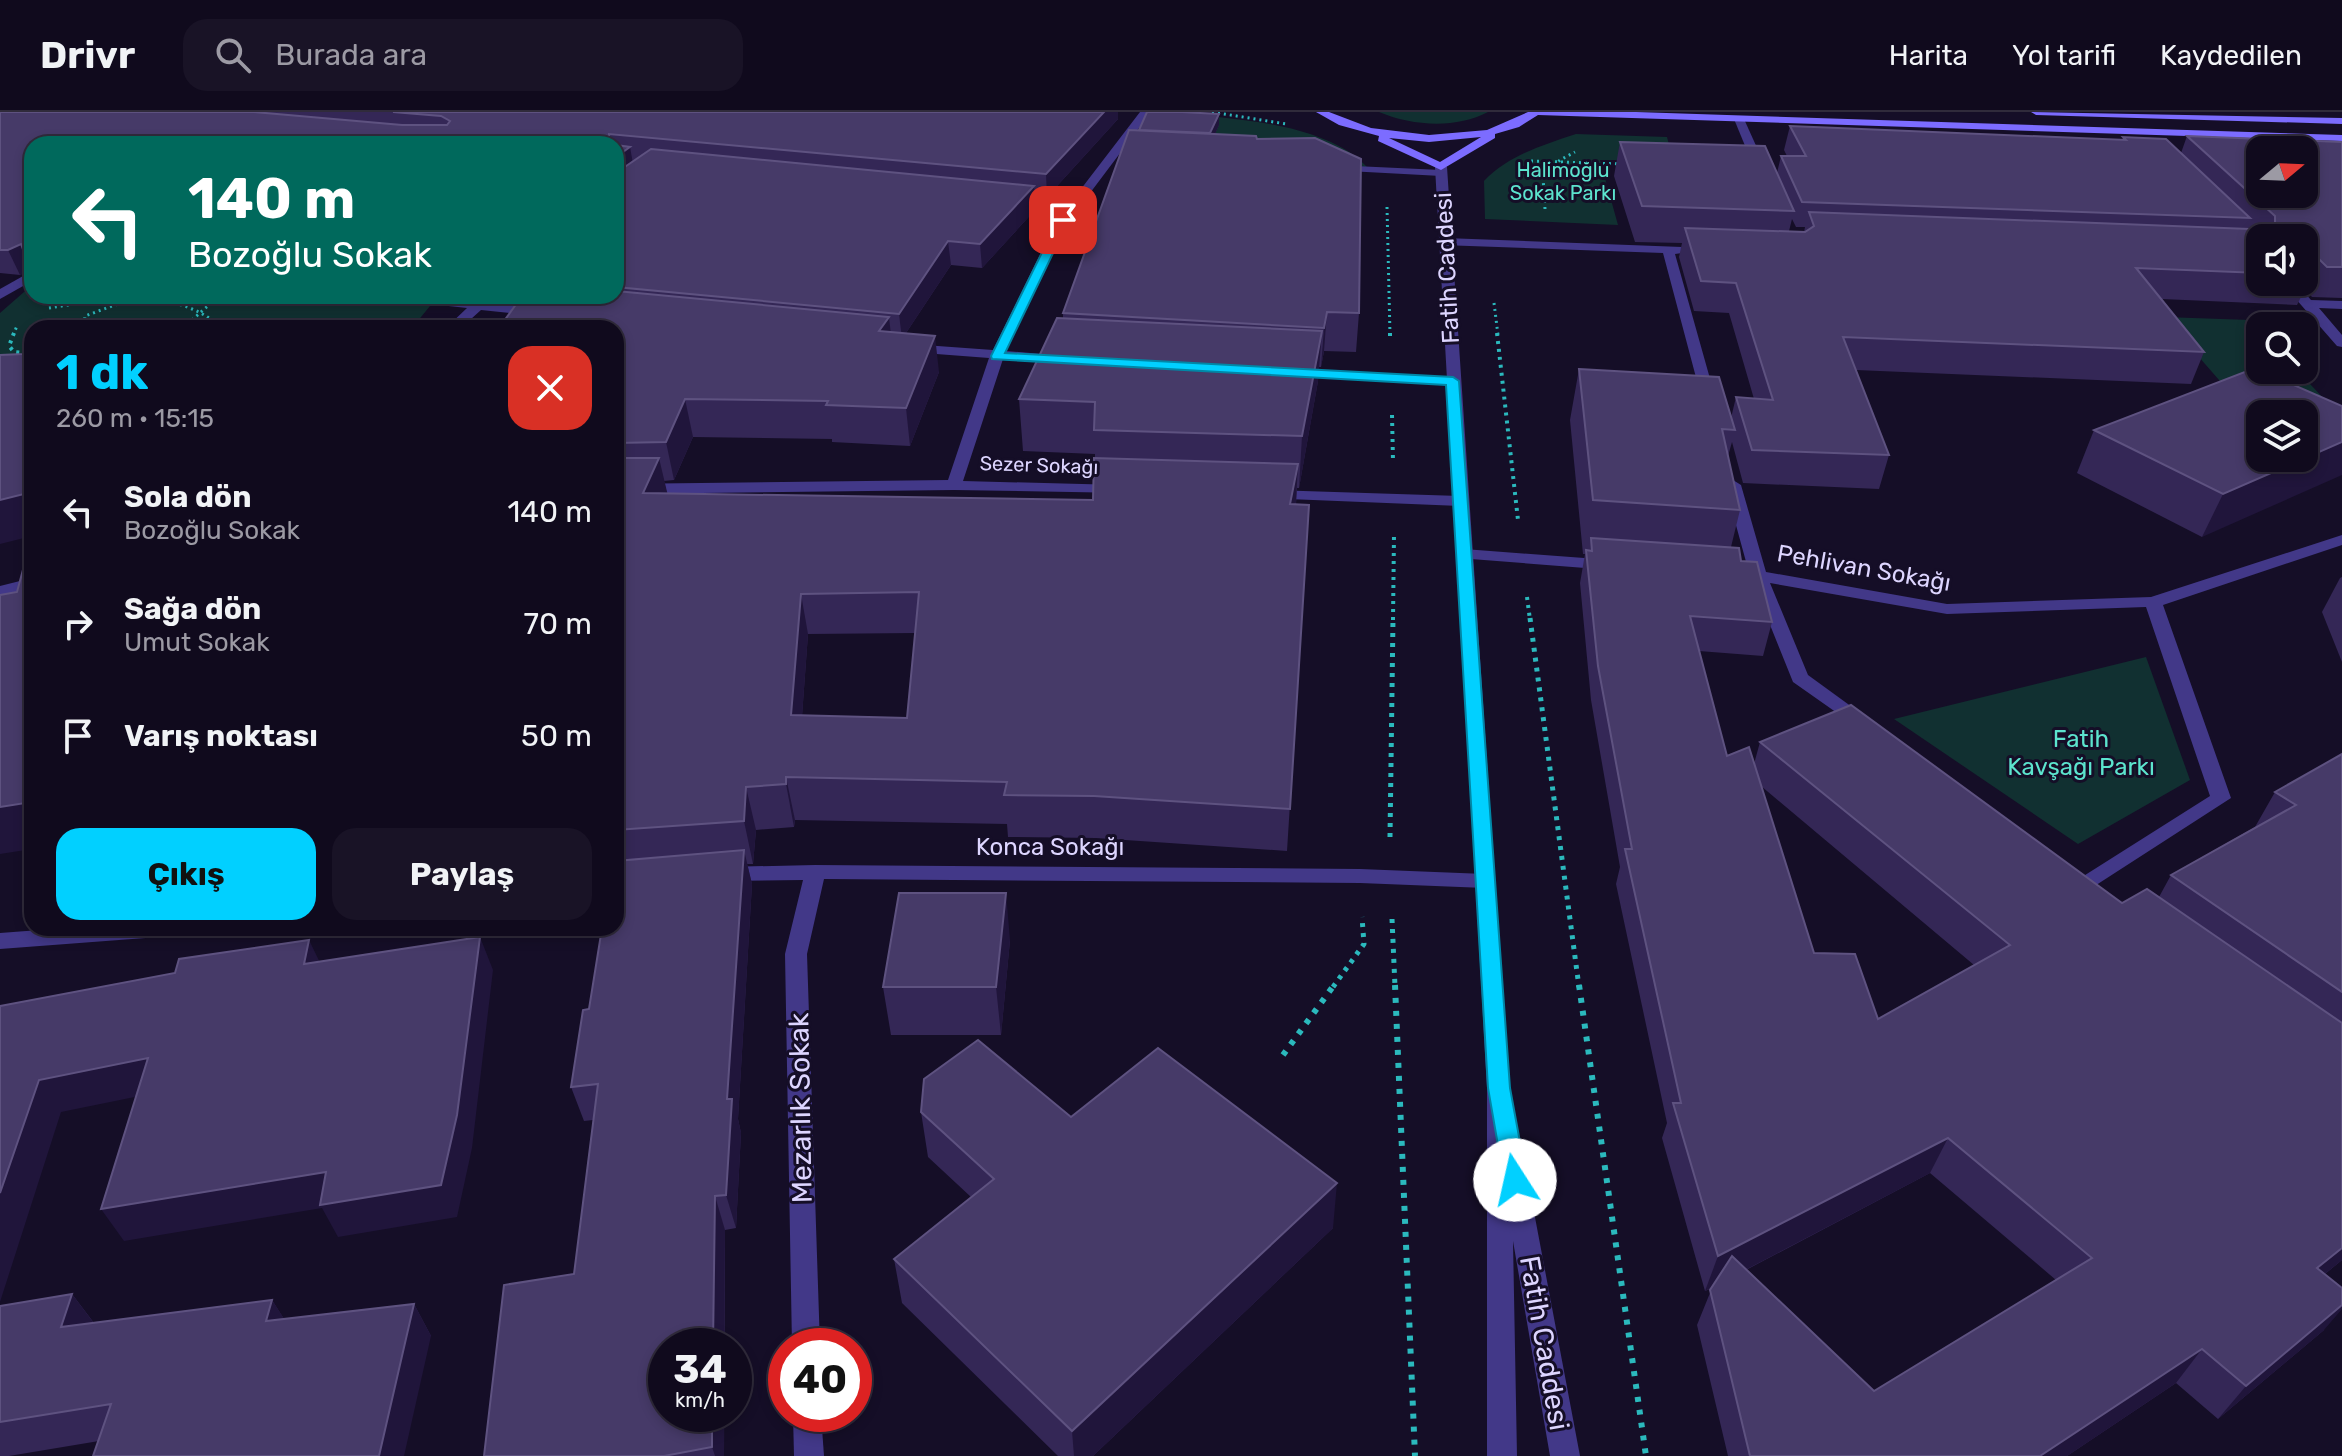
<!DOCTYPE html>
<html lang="tr">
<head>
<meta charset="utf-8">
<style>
  body { margin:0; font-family:Rubik,sans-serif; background:#191326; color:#f1f3f6; height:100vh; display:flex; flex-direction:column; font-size:30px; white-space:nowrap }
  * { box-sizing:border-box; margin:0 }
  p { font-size:26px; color:#9c9aa4 }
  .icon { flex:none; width:44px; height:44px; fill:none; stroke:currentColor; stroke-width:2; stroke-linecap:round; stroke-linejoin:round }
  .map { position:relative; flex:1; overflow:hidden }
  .side { position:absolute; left:24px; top:208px; width:600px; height:616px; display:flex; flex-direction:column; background:#100a1d; border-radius:24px; box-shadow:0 4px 12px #0003,0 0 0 2px #302b3b }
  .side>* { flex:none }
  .top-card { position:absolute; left:24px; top:24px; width:600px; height:168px; border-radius:24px; box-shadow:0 4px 12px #0003,0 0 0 2px #302b3b; background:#00695c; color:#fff; overflow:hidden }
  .needle { width:52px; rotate:71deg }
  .fabs { position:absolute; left:2246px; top:24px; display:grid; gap:16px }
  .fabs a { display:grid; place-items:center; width:72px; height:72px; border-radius:16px; background:#100a1d; box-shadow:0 4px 12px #0003,0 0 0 2px #302b3b; font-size:40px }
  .speed { position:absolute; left:648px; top:1216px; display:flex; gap:16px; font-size:40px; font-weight:700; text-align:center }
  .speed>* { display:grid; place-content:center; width:104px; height:104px; border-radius:50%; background:#100a1d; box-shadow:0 4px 12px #0003,0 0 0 2px #302b3b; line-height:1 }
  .speed small { font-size:20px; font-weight:400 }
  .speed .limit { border:12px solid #d22; background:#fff; color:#111 }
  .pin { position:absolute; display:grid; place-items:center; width:68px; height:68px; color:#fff; margin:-34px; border-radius:16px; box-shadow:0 4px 12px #0006 }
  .me { position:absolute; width:88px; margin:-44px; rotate:350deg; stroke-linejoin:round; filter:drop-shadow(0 0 6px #0008) }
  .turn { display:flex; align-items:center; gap:28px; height:168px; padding:0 32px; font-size:36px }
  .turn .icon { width:104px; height:104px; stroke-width:2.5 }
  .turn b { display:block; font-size:56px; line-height:68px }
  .round { display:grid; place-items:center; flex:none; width:84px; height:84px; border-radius:24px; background:#191326 }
  .overview { display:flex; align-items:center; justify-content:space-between; height:136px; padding:0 32px }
  h1 { font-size:48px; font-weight:700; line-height:60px; color:#01d0ff }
  .action { display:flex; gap:16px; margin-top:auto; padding:16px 32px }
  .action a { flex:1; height:92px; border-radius:24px; background:#01d0ff; color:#111; font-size:32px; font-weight:700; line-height:92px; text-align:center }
  .action a+a { background:#191326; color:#f1f3f6 }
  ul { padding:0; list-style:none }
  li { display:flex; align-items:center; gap:24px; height:112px; padding:0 32px }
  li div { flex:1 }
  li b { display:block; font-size:30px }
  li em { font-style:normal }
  header { display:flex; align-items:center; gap:48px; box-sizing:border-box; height:112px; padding:0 40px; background:#100a1d; border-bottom:2px solid #302b3b }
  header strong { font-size:38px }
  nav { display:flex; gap:44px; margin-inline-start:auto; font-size:28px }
  .search { width:560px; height:72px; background:#191326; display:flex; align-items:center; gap:20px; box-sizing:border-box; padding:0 28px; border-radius:24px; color:#9c9aa4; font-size:30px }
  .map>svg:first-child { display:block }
  .green { fill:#113031 }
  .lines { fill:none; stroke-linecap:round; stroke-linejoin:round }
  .path-far3 { stroke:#2bb9bd; stroke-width:3; stroke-dasharray:2 4; stroke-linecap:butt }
  .path-far2 { stroke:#2bb9bd; stroke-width:4; stroke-dasharray:3 5; stroke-linecap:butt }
  .path-far1 { stroke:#2bb9bd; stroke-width:5; stroke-dasharray:4 6; stroke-linecap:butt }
  .path { stroke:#2bb9bd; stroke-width:6; stroke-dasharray:5 8; stroke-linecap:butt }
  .minor { fill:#423888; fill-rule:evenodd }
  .tertiary { fill:#423888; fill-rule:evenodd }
  .secondary { fill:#7c6cff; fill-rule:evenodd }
  .wall { fill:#342756; fill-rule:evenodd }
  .shaded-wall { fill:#20153b }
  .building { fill:#463a68; stroke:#5e5280; stroke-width:2; fill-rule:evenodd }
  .route { fill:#01d0ff; stroke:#0187a6; stroke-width:2 }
  .labels { text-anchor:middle; stroke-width:6; stroke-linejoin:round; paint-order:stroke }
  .far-park-label { font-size:20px; fill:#5ce4ce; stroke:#150e27 }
  .far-street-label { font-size:20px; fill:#ddd5ff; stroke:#150e27 }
  .street-label { font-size:24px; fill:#ddd5ff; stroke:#150e27 }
  .park-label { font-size:24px; fill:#5ce4ce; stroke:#150e27 }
  .near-street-label { font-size:28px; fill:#ddd5ff; stroke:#150e27 }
</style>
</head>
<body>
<header>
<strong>Drivr</strong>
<div class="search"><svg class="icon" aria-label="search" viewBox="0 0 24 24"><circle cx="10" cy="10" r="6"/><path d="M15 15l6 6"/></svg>Burada ara</div>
<nav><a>Harita</a><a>Yol tarifi</a><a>Kaydedilen</a></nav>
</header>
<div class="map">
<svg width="2342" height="1344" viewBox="0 0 2342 1344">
  <rect width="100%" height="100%" fill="#150e27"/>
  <g class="green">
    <path d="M1379 0H1488C1456 17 1412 14 1379 0Z"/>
    <path d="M1178 2C1235 6 1327 12 1367 55L1156 45Z"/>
    <path d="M1576 22 1667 25 1673 48H1600L1618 113 1485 107 1484 69C1509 43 1543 33 1576 22Z"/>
    <polygon points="32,173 32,184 335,184 430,194 412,216 32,216 32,251 0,253 0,201"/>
    <polygon points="2164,205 2250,208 2260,218 2260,258 2297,258 2325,288 2233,284"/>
    <polygon points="2146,545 2190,668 2078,732 1894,607"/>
  </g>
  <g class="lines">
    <g class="path-far3">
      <polyline points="1212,0 1286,12"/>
      <polyline points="1531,49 1621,52"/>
      <polyline points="1566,53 1584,59"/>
      <polyline points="1387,95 1390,223"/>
      <polyline points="1545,97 1543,65 1560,48 1575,40"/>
      <polyline points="1494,191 1498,223"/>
      <path d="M49 196C108 187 174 173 222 216"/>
      <polyline points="96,216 84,213 85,204 123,190"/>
      <polyline points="183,216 219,184"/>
      <polyline points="13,223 17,214"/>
    </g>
    <g class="path-far2">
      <polyline points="14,221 9,234 14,240 32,242"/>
      <polyline points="1390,221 1390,229"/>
      <polyline points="1497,221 1518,408"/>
      <polyline points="1392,303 1393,349"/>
      <polyline points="1527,485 1530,508"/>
      <polyline points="1393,508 1394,423"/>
    </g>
    <g class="path-far1">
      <polyline points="1530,506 1579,875"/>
      <polyline points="1390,725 1393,506"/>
      <polyline points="1392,807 1395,875"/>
      <polyline points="1333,875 1364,832 1362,805"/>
    </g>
    <g class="path">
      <polyline points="1395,873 1415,1344"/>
      <polyline points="1579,873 1646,1344"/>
      <polyline points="1283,943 1334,873"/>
    </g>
    <g class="minor">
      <polygon points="1140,0 1151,0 1069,109 1006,239 1066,244 1073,248 1066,252 1003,247 963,369 1120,373 1126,375 1126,381 954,378 616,382 616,372 948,368 989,246 910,240 903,236 910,232 993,238 1057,108 1066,97 1011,91 1005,87 1011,83 1071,90"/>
      <polygon points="1739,4 1744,7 1767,58 1765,60 1755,58 1734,7"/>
      <polygon points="1333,53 1441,58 1447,61 1441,64 1329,58 1327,56"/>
      <polygon points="1445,126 1682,135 1682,141 1675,142 1716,288 1709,292 1702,288 1663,141 1441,133 1439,130"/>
      <polygon points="32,159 32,169 0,187 0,177"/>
      <polygon points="2281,170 2295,170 2311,188 2342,189 2342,197 2319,196 2342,223 2342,235 2337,234"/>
      <path d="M386 184C409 184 467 191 483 185L489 190 540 196 547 200 540 204 481 198 461 216H446L467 196 393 188Z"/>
      <polygon points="1294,257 1453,265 1460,269 1453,273 1289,264 1289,258"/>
      <polygon points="1733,368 1741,373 1766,460 1947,492 2151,485 2342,423 2342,433 2163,493 2231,686 2090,777 2082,775 2079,770 2082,765 2210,684 2146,495 1947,502 1770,471 1808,563 1874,611 1871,615 1857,615 1793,570 1752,468 1738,462 1748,457 1725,373"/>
      <polygon points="1272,378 1460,384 1468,389 1460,394 1266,386 1264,383"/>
      <polygon points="1464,437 1611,448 1619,453 1611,458 1458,446 1456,442"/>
      <polygon points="32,466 32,476 0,484 0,474"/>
      <polygon points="815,753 1360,757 1485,762 1493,764 1496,769 1493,774 1485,776 1360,771 824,767 807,842 820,1234 792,1234 785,842 803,768 723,769 715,767 712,762 715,757 723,755"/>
      <polygon points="66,816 183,816 180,822 172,824 0,837 0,821"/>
      <polygon points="793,1302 821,1302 824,1344 794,1344"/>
    </g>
    <polygon class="tertiary" points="1441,52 1447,55 1512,1022 1518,1024 1521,1031 1580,1344 1550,1344 1513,1129 1517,1344 1487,1344 1487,976 1435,55"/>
    <g class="secondary">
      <path d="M1316 0H1329L1371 16 1429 23 1487 18 1528 0H1636L2342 23V29L1538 3 1519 15 1495 22V26L1441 58 1378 29 1379 24 1339 13ZM1481 25 1440 50 1389 26 1429 30Z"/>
      <polygon points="2031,0 2342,6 2342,12 2036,3"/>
    </g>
  </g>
  <g class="wall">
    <path d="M0 0H1118V7L1047 85 1035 84 1036 97 982 156 951 153 906 221 939 260 910 334 832 330V327L693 325 674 368 664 369 667 381 1093 388 1095 342 1023 339 1019 287 1063 206V201L1139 18 1219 13 1215 22 1257 27 1359 201 1356 240 1324 239 1321 255H1319L1318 269 1299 376H1297L1296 392 1309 393 1287 739 1096 726 1008 725 1007 712 795 708 794 715 756 718 753 752H747L752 772 738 1007 741 1021 736 1116 725 1118 724 1344H484L574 1162 593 1008 584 1009 571 975 622 749 620 740H616V32H32V158V157L20 163 0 161ZM915 521 907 606 802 604 808 522Z"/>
    <path d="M1790 14 2122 28 2123 25 2181 41 2187 24 2342 30V186L2312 185 2305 177 2297 193 2162 187 2204 240 2191 272 1856 258 1889 343 1879 377 1743 371 1732 330 1728 344 1740 398 1731 435 1741 449 1772 510 1763 544 1699 539 1727 644 1754 652 1760 630 2122 791 2159 785 2171 763 2255 715 2275 680 2342 642V1148L2325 1162 2324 1218 2218 1307 2176 1271 2067 1344H1728L1697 1213 1712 1176 1705 1179 1662 1026 1667 1011 1616 772 1620 755 1591 588 1580 471 1585 442H1583L1570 308 1579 257 1731 306 1736 285 1754 287 1729 201 1694 199 1679 145 1682 131 1635 130 1614 64 1620 30 1777 61 1781 44H1787L1784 38ZM1792 107 1796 115H1805L1804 120 1789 119ZM2260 126H2304V170H2260ZM1761 674 1974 853 1878 907 1814 841ZM1930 1061 2056 1168 1874 1279 1746 1158Z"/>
    <polygon points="2342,294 2202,425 2077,361 2094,318"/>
    <polygon points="2342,465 2342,550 2322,500 2340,466"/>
    <polygon points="1010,828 1001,923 891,923 883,875"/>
    <polygon points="921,1000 1071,1005 1333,1116 1093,1344 1058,1344 902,1191 894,1147 971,1085 928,1045"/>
    <polygon points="72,1182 94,1211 272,1188 284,1207 414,1192 431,1224 99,1329 9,1344 0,1344 0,1194"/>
  </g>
  <g class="shaded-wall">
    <polygon points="1104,0 1118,0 1118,7 1047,85 1046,62"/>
    <polygon points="1219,2 1219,13 1206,43 1206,32"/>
    <polygon points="630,35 634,57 616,71 616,45"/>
    <polygon points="1034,74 1036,97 982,156 980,132"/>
    <polygon points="948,129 951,153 902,227 899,202"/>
    <polygon points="21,132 32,157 20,163 8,138"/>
    <polygon points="1327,200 1324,239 1321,255 1324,216"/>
    <polygon points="889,205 893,241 879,219"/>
    <polygon points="1322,219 1318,269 1299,376 1302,324"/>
    <polygon points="935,224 939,260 910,334 906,296"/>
    <polygon points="685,287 693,325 674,368 666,330"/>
    <polygon points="2342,330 2342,363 2202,425 2223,382"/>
    <polygon points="659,346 668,384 643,381"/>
    <polygon points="1298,352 1296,390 1288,431 1290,392"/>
    <polygon points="32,380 32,424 0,432 0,388"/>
    <polygon points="801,482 808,522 799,645 791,603"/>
    <polygon points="786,665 795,708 794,715 786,672"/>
    <polygon points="746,675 756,718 753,752 744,709"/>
    <polygon points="32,690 32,737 0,742 0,695"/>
    <polygon points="744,738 752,772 738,1007 741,1021 736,1116 726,1083 727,987"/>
    <polygon points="1006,781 1010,828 1001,923 996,875"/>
    <polygon points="480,825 493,858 472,1036 457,1105 338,1125 322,1096 124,1129 101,1097"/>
    <polygon points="309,828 325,861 304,852"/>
    <polygon points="148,946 169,978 61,1000 0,1190 0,1081 39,968"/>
    <polygon points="1948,1026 1930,1061 1705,1179 1718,1144"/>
    <polygon points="1337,1071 1333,1116 1093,1344 1074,1344 1072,1319"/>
    <polygon points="715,1084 725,1118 724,1234 713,1234"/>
    <polygon points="2342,1136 2342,1148 2289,1191 2317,1156"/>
    <polygon points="72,1182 96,1214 61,1215"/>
    <polygon points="272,1188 292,1219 266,1209"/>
    <polygon points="414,1192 431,1224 404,1344 379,1344"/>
    <polygon points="2342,1193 2342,1197 2324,1218 2218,1307 2246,1274"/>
    <polygon points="2202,1237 2176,1271 2067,1344 2040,1344"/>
    <polygon points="712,1302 724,1302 724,1344 715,1344 712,1335"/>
  </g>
  <g class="building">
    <polygon points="0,0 254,0 402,13 447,13 450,9 441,4 393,0 1104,0 1046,62 609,22 609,32 611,32 32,32 32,141 24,140 21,132 8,138 0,138"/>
    <polygon points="1147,0 1182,0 1219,2 1210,21 1139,18"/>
    <polygon points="1790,14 2126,28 2123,25 2166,27 2250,106 1802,90 1781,44 1806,44"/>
    <polygon points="1129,18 1256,24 1257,27 1315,26 1361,47 1359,201 1327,200 1324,216 1063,201"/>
    <path d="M2187 24 2342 30V155H2327L2309 137 2304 138V126H2260V161L2136 156 2204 240 1843 225 1889 343 1752 338 1736 285 1773 288 1736 171 1701 169 1685 116 1805 120 1814 114 1809 100 2275 118V104ZM2260 38H2304V82H2260Z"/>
    <polygon points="1620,30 1765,34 1794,99 1642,94"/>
    <polygon points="616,33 630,35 616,45"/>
    <polygon points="651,37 1034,74 980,132 948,129 899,202 616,175 616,61"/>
    <polygon points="2304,154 2311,163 2304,162"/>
    <polygon points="616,179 889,205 879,219 935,224 906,296 826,293 828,289 685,287 666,330 616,331 616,216 499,216 522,184 616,184"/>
    <polygon points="1057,206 1322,219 1302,324 1094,318 1095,290 1019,287"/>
    <polygon points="30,234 32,234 32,380 0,388 0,243 23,242"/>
    <path d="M2255 256 2342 294V330L2223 382 2094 318ZM2260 302H2304V346H2260Z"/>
    <polygon points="1579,257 1719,265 1735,318 1722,317 1740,398 1593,388"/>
    <path d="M616 346H659L643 381 1093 388 1094 346 1298 352 1290 392 1309 393 1290 697 1094 684 1004 683 1007 670 786 665V672L746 675 744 709 616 718ZM919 480 907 606 791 603 801 482Z"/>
    <polygon points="32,424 32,690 0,695 0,483 17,480"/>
    <polygon points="1591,426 1739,436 1741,449 1757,450 1772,510 1690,504 1727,644 1749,635 1814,841 1855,842 1878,907 2010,833 1760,630 1851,593 2122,791 2147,777 2342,911 2342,1136 2317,1156 2342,1176 2342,1193 2246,1274 2202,1237 2040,1344 1750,1344 1710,1178 1732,1144 1874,1279 2092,1146 1948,1026 1718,1144 1673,991 1681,991 1625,737 1632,737 1598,554 1586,438 1592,439"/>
    <polygon points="2342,642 2342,880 2171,763 2296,693 2275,680"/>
    <polygon points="744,738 727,987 732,987 726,1083 715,1084 713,1234 666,1234 666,1302 712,1302 712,1335 664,1344 484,1344 504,1173 574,1162 598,972 571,975 583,898 589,897 602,816 616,816 616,749"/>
    <polygon points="899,781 1006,781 996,875 883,875"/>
    <polygon points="480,825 457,1003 441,1073 320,1093 326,1060 101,1097 148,946 39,968 0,1081 0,894 175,861 179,847 309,828 304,852"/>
    <polygon points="978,928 1071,1005 1158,936 1337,1071 1072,1319 894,1147 994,1067 921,1000 924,967"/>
    <polygon points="72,1182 61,1215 272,1188 266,1209 414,1192 379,1344 93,1344 111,1292 0,1310 0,1194"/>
  </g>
  <polygon class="route" points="1063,105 1069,108 1005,241 1453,265 1459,269 1510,976 1527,1068 1524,1075 1515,1078 1507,1075 1504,1068 1488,976 1446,273 992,247 991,244 1058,108"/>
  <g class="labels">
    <g class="far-park-label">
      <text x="1563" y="65">Halimoğlu<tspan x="1563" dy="23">Sokak Parkı</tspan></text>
    </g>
    <g class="far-street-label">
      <text transform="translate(1039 353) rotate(2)" y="7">Sezer Sokağı</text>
    </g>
    <g class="street-label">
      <text transform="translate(1447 156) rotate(-93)" y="8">Fatih Caddesi</text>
      <text transform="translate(1864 456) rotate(10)" y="8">Pehlivan Sokağı</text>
      <text x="1050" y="743">Konca Sokağı</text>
    </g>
    <g class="park-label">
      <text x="2081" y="635">Fatih<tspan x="2081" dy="28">Kavşağı Parkı</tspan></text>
    </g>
    <g class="near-street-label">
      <text transform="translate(800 996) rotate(-91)" y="10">Mezarlık Sokak</text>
      <text transform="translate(1545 1231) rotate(80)" y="10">Fatih Caddesi</text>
    </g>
  </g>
</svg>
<div class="fabs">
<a><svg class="needle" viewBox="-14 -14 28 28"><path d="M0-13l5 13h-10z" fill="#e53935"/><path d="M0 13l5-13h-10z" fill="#9c9aa4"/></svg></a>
<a><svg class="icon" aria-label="sound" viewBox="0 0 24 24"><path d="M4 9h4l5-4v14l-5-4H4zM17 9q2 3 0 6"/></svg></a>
<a><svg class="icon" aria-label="search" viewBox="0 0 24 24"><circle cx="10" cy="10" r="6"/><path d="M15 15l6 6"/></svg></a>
<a><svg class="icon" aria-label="layers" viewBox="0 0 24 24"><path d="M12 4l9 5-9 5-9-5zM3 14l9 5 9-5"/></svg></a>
</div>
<div class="speed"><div>34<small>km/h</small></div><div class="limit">40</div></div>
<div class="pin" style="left:1063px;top:108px;background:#d93025"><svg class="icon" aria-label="arrive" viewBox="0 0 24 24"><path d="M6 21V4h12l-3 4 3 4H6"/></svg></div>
<svg class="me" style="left:1515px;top:1068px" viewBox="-20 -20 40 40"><circle r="19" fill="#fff"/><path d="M0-13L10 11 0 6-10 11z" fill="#01d0ff"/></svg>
<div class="top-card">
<div class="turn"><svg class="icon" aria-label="left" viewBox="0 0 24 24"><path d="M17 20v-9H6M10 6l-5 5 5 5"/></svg><div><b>140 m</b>Bozoğlu Sokak</div></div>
</div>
<section class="side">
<div class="overview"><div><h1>1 dk</h1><p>260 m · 15:15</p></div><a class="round" style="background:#d93025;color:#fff"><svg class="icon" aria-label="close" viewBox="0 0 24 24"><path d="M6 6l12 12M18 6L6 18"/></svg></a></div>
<ul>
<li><svg class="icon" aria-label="left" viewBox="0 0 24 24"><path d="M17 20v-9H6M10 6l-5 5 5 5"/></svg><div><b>Sola dön</b><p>Bozoğlu Sokak</p></div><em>140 m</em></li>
<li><svg class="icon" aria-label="right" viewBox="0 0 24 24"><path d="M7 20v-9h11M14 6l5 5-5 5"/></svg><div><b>Sağa dön</b><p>Umut Sokak</p></div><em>70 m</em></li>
<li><svg class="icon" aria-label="arrive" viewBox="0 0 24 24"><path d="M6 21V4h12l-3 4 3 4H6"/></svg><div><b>Varış noktası</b></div><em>50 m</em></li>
</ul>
<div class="action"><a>Çıkış</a><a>Paylaş</a></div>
</section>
</div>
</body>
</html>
